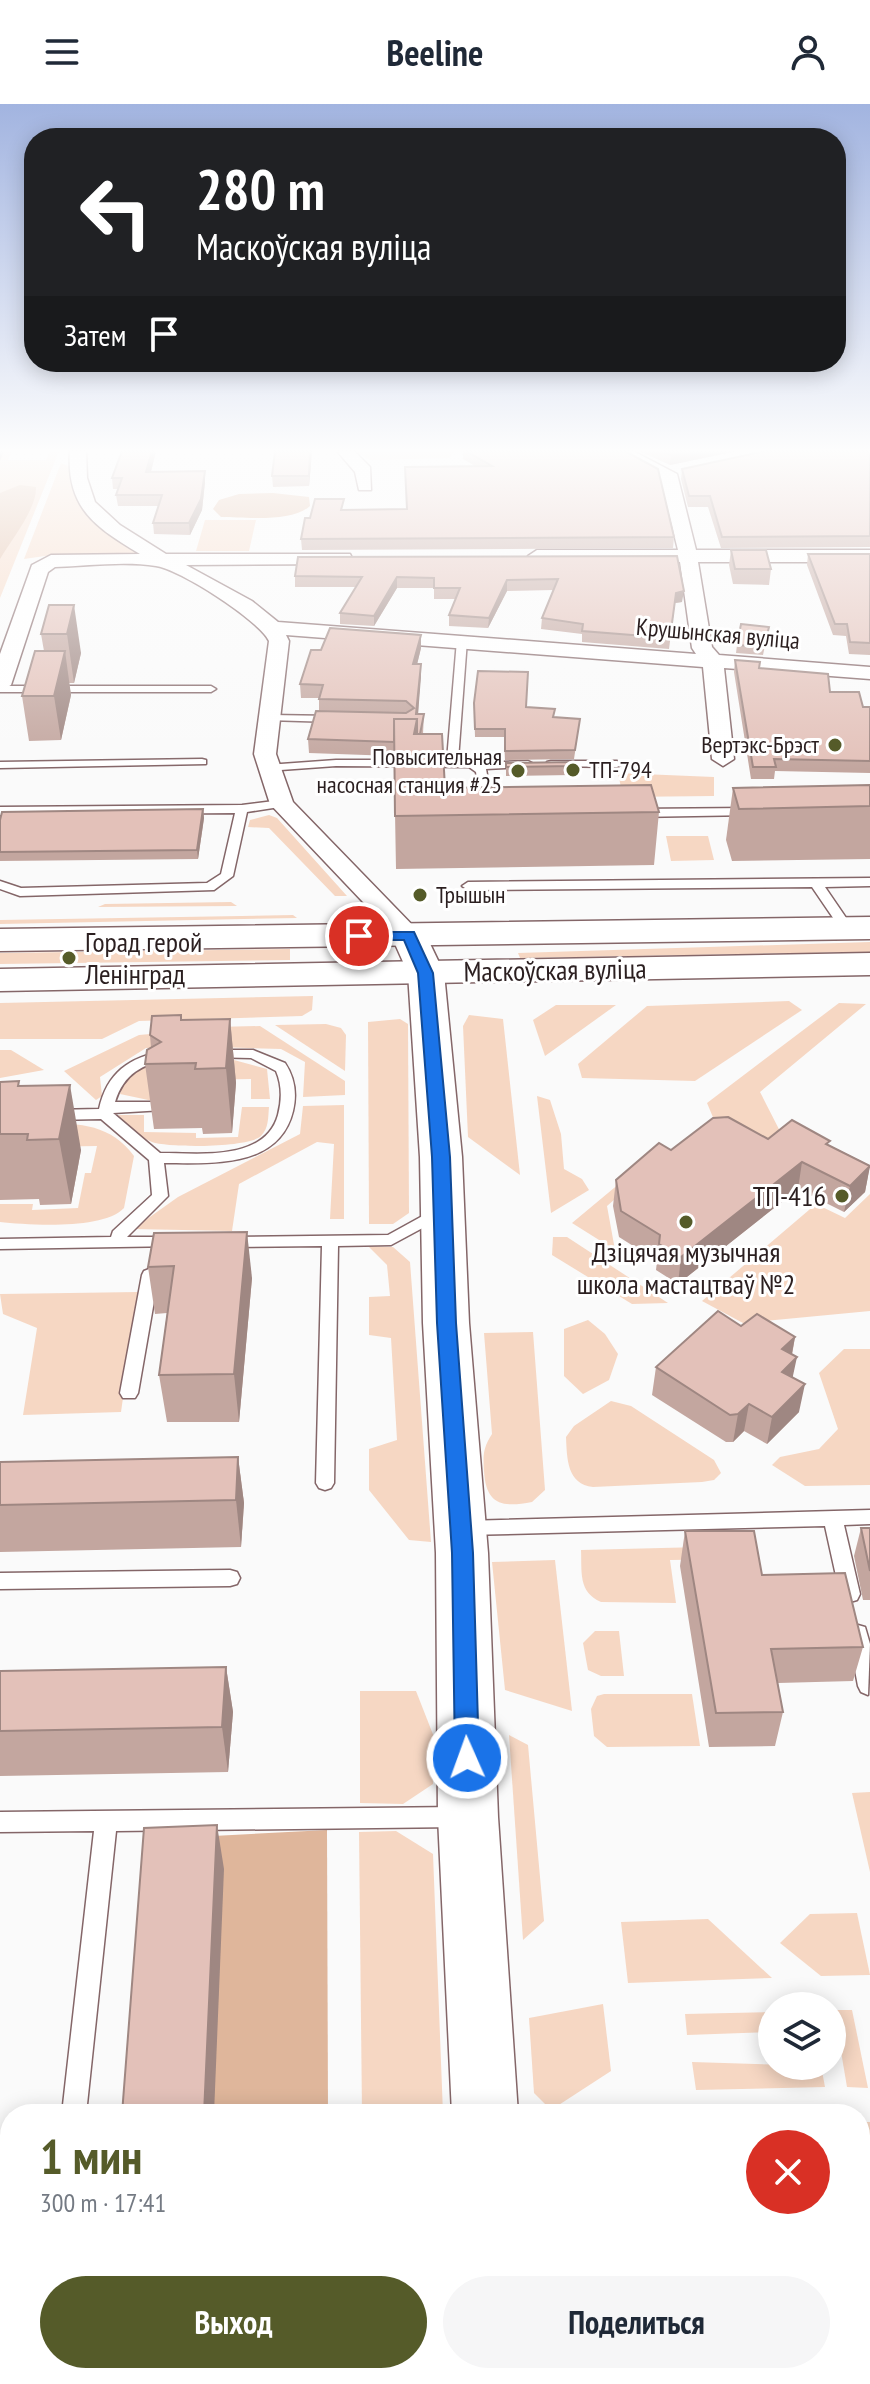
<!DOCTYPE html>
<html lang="ru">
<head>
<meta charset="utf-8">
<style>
  body { margin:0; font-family:"PT Sans Narrow",sans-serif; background:#f6f6f7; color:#1f2937; height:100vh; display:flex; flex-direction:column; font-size:30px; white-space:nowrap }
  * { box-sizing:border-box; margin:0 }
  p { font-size:26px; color:#747a83 }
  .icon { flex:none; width:44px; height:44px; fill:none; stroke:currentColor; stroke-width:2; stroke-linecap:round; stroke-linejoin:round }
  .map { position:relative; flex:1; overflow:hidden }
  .panel { position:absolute; left:0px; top:2000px; width:870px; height:280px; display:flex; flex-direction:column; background:#fff; border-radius:32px 32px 0 0; box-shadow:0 4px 20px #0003 }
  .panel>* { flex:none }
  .hud { position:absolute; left:24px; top:24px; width:822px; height:244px; border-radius:32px; box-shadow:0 4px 20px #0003; background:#202124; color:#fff; overflow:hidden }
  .buttons { position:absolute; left:758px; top:1888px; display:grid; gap:16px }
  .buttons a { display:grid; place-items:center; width:88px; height:88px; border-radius:50%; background:#fff; box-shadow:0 4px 20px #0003; font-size:40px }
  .pin { position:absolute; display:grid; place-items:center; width:68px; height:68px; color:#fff; margin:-34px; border:4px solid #fff; border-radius:50%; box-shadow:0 2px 8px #0007 }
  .me { position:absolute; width:88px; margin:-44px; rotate:358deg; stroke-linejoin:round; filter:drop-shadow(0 0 6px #0008) }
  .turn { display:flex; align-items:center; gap:28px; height:168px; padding:0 40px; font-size:36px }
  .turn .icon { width:104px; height:104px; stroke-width:2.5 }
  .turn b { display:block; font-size:56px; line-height:68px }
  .then { display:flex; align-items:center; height:76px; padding:0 40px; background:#0003; gap:16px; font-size:30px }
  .round { display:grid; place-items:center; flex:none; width:84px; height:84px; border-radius:42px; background:#f6f6f7 }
  .headline { display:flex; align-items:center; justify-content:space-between; height:136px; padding:0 40px }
  h1 { font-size:48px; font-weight:700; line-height:60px; color:#555b29 }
  .action { display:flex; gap:16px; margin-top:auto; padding:16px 40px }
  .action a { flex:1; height:92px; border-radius:48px; background:#555b29; color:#fff; font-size:32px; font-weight:700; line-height:92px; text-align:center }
  .action a+a { background:#f6f6f7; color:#1f2937 }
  header { display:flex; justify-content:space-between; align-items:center; height:104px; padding:0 40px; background:#fff; font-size:36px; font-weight:700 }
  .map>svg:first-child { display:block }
  .green { fill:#f6d7c3 }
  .forest { fill:#dfb69b }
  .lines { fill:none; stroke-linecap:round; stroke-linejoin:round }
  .service-casing { stroke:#846668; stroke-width:3 }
  .minor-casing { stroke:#846668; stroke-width:3 }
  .secondary-casing { stroke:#846668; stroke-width:3 }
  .primary-casing { stroke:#846668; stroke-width:3 }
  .service { fill:#fff; fill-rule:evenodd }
  .minor { fill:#fff; fill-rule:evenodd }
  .secondary { fill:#fff; fill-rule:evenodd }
  .primary { fill:#fff; fill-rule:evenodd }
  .wall { fill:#c3a69f }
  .shaded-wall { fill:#9f8782 }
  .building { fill:#e3c1b9; stroke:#9f8782; stroke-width:2 }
  .route { fill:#1a73e8; stroke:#114b97; stroke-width:2 }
  .poi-dot { fill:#555b29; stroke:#fff; stroke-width:3 }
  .labels { text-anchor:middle; stroke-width:6; stroke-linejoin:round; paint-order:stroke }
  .far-street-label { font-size:24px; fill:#2b1f20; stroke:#fff }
  .far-poi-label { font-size:24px; fill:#2b1f20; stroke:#fff; text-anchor:end }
  .poi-label { font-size:28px; fill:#2b1f20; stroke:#fff; text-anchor:start }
  .street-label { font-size:28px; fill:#2b1f20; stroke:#fff }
</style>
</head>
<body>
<header><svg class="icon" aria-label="menu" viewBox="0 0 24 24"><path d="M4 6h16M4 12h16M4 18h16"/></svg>Beeline<svg class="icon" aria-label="person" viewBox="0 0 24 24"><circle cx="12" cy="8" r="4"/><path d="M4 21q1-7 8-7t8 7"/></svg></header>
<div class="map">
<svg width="870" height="2280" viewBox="0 0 870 2280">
  <rect width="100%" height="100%" fill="#fafafa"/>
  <g class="green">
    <polygon points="0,347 12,347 8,356 46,356 50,347 59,347 0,494"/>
    <polygon points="354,347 454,347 450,354 370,356"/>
    <polygon points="61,359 68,362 78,395 149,447 140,452 45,452 24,455"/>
    <polygon points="205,416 256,416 249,447 196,447"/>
    <polygon points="618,669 714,673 714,692 623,693"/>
    <polygon points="269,711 277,714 347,792 335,792 269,724 248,723 250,716"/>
    <polygon points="666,732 708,732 714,756 671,757"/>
    <polygon points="231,798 237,802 98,803 105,800"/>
    <polygon points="293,811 297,814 0,820 0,816"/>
    <polygon points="870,838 870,848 520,854 518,849"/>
    <polygon points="290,845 290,856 0,860 0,849"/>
    <polygon points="313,892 312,906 302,912 139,917 102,935 0,935 0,899"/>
    <polygon points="789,897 802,906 695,977 582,974 578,960 647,902"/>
    <polygon points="839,899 866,900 760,988 784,1035 761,1054 720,1030 707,999"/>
    <polygon points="556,901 616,901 545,952 533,916"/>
    <polygon points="469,911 503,915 520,1071 468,1033 463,922"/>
    <polygon points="400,915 408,920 409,1109 393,1120 369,1120 368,918"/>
    <polygon points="326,920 341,924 346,931 345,967 275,921"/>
    <polygon points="260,922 345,977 345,991 303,993 305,958 281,945 218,943 216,923"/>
    <polygon points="206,925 204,943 146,944 100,973 102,992 96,996 64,967 139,931"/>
    <polygon points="0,946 11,946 44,966 0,974"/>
    <path d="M234 956 267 965 270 995H251V975L195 976 153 997 120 990C129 947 202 958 234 956Z"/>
    <polygon points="537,992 550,996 561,1030 564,1065 582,1075 589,1086 551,1109"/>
    <polygon points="344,1001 344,1115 330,1115 334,1040 317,1038 239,1080 232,1127 133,1125 178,1093 300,1030 303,1002"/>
    <path d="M242 1003H269C268 1013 269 1024 261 1032 248 1044 169 1044 152 1038 139 1033 126 1022 118 1011H144V1028L196 1029V1034L238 1033Z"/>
    <path d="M19 1019C62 1020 106 1013 134 1052L124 1104C104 1126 29 1121 0 1118V1100H33L32 1106 78 1104 85 1069H91L97 1042 39 1043Z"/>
    <polygon points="632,1069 640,1073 607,1102 615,1146 572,1119"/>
    <polygon points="870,1090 870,1207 743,1219 702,1197 816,1100 845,1114"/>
    <polygon points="553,1133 567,1133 668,1199 632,1200 552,1151"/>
    <polygon points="368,1142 393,1143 410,1158 431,1438 409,1436 369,1386 369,1345 397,1336 391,1234 369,1231 369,1193 390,1192 387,1161"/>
    <polygon points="138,1188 121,1308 23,1311 37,1224 3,1210 0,1190"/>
    <polygon points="588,1216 605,1230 618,1250 609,1276 583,1290 564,1272 564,1225"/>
    <path d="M533 1228 545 1386 532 1398C501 1404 486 1400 484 1367 483 1351 483 1344 492 1330L484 1229Z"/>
    <polygon points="844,1245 870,1245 870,1381 805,1382 772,1361 780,1353 819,1345 838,1325 819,1269"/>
    <path d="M611 1297 631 1302 714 1356 721 1369 714 1376 702 1378 593 1383C567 1380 567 1355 566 1333L574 1322Z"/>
    <path d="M742 1442 745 1455 670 1456 676 1499 601 1498C578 1488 582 1468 581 1446Z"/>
    <polygon points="555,1456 572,1607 505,1586 492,1458"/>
    <polygon points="595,1527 619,1527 624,1572 601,1572 588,1566 583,1539"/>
    <polygon points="360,1587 416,1587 434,1633 433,1680 403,1700 360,1699"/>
    <polygon points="604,1590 692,1590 700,1642 607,1643 594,1632 591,1605 597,1592"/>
    <polygon points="509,1631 528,1641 544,1817 523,1836"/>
    <polygon points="870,1688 870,1768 852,1689"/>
    <polygon points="396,1727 433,1750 443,2010 362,2010 359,1728"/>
    <polygon points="857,1809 870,1871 821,1872 780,1839 810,1810"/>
    <polygon points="708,1815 772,1874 628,1879 621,1818"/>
    <polygon points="603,1900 611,1967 551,2006 534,1989 529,1914"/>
    <polygon points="834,1906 852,1906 868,1984 847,1983"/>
    <polygon points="772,1908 772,1928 687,1931 685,1910"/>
    <polygon points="692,1958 821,1962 825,1983 696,1986"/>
    <polygon points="860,2018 870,2018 870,2174 860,2166"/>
    <polygon points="860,2264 870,2280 658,2280 663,2270 860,2270"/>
    <rect x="365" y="2270" width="88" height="10"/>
  </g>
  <g class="forest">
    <path d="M20 381 36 383C37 405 11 436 0 455V389Z"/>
    <path d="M273 389 309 393 310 402C291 419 246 413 221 413L213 405 219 396 239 390Z"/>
    <polygon points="327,1726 328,2010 214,2010 156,1735"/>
    <polygon points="203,2270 329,2270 329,2280 202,2280"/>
  </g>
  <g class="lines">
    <defs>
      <g id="service">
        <polygon points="462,533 467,536 458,656 477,659 528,657 534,660 528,663 486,665 493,703 491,706 483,706 481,703 476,668 469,663 336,662 267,667 261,664 267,661 336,656 447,656 457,536"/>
        <polygon points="0,582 211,582 216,585 211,588 0,588"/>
        <polygon points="271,611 333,612 338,615 333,618 267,616 266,614"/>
        <polygon points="202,655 206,656 206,660 0,664 0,658"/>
        <polygon points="551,657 617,657 623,660 617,663 547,662 547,658"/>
        <polygon points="282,696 288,700 286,702 247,708 233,772 214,786 20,792 0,785 0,777 21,784 207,779 221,770 235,709 0,711 0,703 242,701"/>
        <polygon points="749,704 755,708 753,711 636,713 630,709 636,705"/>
        <polygon points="870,774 870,782 825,783 853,824 847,828 842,827 812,783 468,786 462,782 468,778"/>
        <path d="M212 946H253L285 959C295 974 297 990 293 1007 279 1065 211 1059 164 1059L168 1092 127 1133H172L180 1138 178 1142 0 1145V1135L111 1133 113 1127 152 1091 149 1056 101 1015 53 1016 46 1011 53 1006 99 1005C107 969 129 953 165 947L172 951 170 954C142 961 124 969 115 998H159L166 1003 164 1006 113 1009 160 1049C198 1049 265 1058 278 1011 282 996 282 981 276 967L251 954 207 953 205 950 207 947Z"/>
        <polygon points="437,1104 445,1109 443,1113 391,1141 338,1142 334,1379 331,1384 325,1386 319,1384 316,1379 322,1142 228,1143 220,1138 228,1133 388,1131"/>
        <polygon points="167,1158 175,1164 173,1168 158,1174 138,1289 135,1294 123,1294 120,1289 142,1171 144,1167"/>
        <polygon points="870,1406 870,1420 844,1421 860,1490 857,1496 850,1498 843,1496 840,1490 825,1422 465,1431 458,1429 456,1424 458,1419 465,1417"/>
        <polygon points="230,1466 237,1468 240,1474 237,1480 230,1482 0,1485 0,1469"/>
        <polygon points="858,1521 865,1523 870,1540 868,1591 861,1588 858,1582 848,1529 851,1523"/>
        <polygon points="458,1703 466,1706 469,1713 466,1720 458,1723 116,1727 86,2010 62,2010 94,1727 0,1728 0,1708"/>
        <polygon points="34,2270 60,2270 59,2280 33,2280"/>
      </g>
      <g id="minor">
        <path d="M70 347H86L87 374 95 398 120 421 166 450H350L352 454 343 460 186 461 252 497 278 518 696 550 692 544 680 458H537L528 452 537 446H678L660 373 613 347H633L677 370 696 446H870V458H698L712 543 719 551 870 563V575L724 564 734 655 723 662 712 655 703 563 286 531 289 537 276 650 293 698 422 831 409 839 400 837 270 700 254 650 269 537C259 516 179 465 156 462 124 457 88 462 55 463L48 468 11 581 0 587V550L32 461 51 451 140 450C95 423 66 404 70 347Z"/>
        <polygon points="337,347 354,347 370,363 371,386 359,386 355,368"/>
      </g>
      <g id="secondary">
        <polygon points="409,820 422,823 444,869 462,1053 469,1219 488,1449 498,1713 518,2010 452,2010 438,1713 436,1449 423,1219 420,1053 408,869 391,831 396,823"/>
        <rect x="457" y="2270" width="74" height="10"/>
      </g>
      <g id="primary">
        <polygon points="870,813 870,835 0,847 0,825"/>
        <polygon points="870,849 870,871 0,887 0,865"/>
      </g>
    </defs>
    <use href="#service" class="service-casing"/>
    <use href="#minor" class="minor-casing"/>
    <use href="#secondary" class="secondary-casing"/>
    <use href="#primary" class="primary-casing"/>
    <use href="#service" class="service"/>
    <use href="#minor" class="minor"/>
    <use href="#secondary" class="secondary"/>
    <use href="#primary" class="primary"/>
  </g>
  <g class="wall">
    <polygon points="122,347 156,347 151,368 205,378 202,406 190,431 154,430 153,419 159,402 118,402 116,391 118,385 113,385 112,374"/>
    <polygon points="312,347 309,382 273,383 272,372"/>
    <polygon points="463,347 625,347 674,433 673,444 302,446 301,435 310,414 344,406 407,405 475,362 463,355"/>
    <polygon points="639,347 737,347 670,361"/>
    <polygon points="870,347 870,443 721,444 708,403 688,403 681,375 682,365"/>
    <polygon points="731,446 771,465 769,481 733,480 729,461"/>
    <polygon points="808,450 870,450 870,551 849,550 846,532 833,531 807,461"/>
    <polygon points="677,452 682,498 675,499 669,545 582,538 582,530 541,525 542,514 553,486 507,487 488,524 449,522 449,511 456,495 434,495 434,484 397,484 374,522 340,520 340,509 356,483 295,483 295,472"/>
    <polygon points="49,501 81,549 74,579 69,579 71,591 61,636 29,637 22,592 44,547 41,530"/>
    <polygon points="769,523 763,551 736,549 737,541"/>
    <polygon points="421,531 421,544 417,560 421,560 418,610 424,610 423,630 445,684 659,708 654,761 396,765 394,652 309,649 308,635 319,607 319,594 301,594 300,580 321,546"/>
    <polygon points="735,556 830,588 863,603 870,603 870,669 775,667 774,675 751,675 734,568"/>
    <polygon points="474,599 526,603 555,614 580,615 574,655 505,656 504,633 475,633"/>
    <polygon points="573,658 572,671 506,672 506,659"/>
    <polygon points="870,681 870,755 732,757 726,736 733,684"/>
    <polygon points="203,705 204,714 198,755 0,757 0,716"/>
    <polygon points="181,911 182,915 230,915 236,979 232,1029 203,1030 202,1024 154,1025 145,960 151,944 150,931"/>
    <polygon points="0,978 19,982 81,1046 71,1100 40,1101 39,1095 0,1096"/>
    <polygon points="768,1035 829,1041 870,1061 865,1088 844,1108 798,1085 678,1180 656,1166 657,1157 619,1133 613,1102 616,1076 671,1046"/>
    <polygon points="154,1129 252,1174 239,1318 167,1318 159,1271 167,1209 155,1210 148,1163"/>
    <polygon points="741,1222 795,1233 792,1251 793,1274 799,1308 767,1340 744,1327 733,1338 726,1338 652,1291 656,1263"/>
    <polygon points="238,1353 244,1399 241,1443 0,1448 0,1358"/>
    <polygon points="861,1424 870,1424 870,1496 863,1496 854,1452"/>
    <polygon points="685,1427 762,1471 863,1543 853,1577 778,1579 783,1608 775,1642 709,1643 680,1462"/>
    <polygon points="226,1563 233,1608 228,1668 0,1672 0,1567"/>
  </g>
  <g class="shaded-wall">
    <polygon points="0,347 4,347 0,357"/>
    <polygon points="152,347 156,347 148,379 146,368"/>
    <polygon points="310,347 312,347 309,382 309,372"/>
    <polygon points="691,347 737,347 670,361 671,351"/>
    <polygon points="205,367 205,378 202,406 190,431 189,419"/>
    <polygon points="397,473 397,484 374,522 374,512"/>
    <polygon points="507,476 507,487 488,524 489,514"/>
    <polygon points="684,487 682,498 675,499 669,545 676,489"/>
    <polygon points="74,501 81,549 74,579 67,530"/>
    <polygon points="421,531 421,544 414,573 413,560"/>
    <polygon points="65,547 71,591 61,636 54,592"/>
    <polygon points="421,560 421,573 417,623 417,666 414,630"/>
    <polygon points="203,705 204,714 198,755 197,746"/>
    <polygon points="230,915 236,979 232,1029 226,964"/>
    <polygon points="70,981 81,1046 71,1100 59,1035"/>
    <polygon points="802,1058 798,1085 678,1180 681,1153"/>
    <polygon points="870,1062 865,1088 844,1108 850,1082"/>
    <polygon points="247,1128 252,1174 239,1318 234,1270"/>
    <polygon points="795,1233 790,1260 797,1253 791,1281 777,1295 782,1245"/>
    <polygon points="805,1280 799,1308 767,1340 772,1313"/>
    <polygon points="749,1300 744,1327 733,1338 738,1310"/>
    <polygon points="238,1353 244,1399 241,1443 236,1396"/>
    <polygon points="226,1563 233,1608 228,1668 222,1623"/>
    <polygon points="217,1721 224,1765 214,2010 204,2010"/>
    <polygon points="192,2270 203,2270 202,2280 191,2280"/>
  </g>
  <g class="building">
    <polygon points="122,347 152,347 146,368 205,367 201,395 189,419 153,419 162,391 116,391 122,374 112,374"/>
    <polygon points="275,347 310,347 309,372 272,372"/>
    <polygon points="466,347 625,347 658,365 674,433 301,435 305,414 310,414 315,395 344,395 341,406 407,405 405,363 492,362"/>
    <polygon points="662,347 691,347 671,351"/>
    <polygon points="765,347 870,347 870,432 722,433 710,392 689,392 682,365"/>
    <polygon points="731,446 766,446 771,465 735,465"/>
    <polygon points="808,450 870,450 870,539 850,538 847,520 835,520"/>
    <polygon points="677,452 684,487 676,489 670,534 582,527 583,520 542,514 558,475 507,476 489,514 449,511 460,484 434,484 434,474 397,473 374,512 340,509 362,473 295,472 298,453"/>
    <polygon points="49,501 74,501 67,530 41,530"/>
    <polygon points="741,520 769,523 764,543 737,541"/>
    <polygon points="330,524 421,531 413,560 421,560 416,610 424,610 420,630 417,630 417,615 394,615 394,638 308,635 316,607 406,609 414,604 406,597 319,595 323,581 300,580 311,546 321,546"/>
    <polygon points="35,547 65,547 54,592 22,592"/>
    <polygon points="735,556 760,558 759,564 828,570 830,588 859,588 863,603 870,603 870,657 774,655 776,663 753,663"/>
    <polygon points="478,567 528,568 526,603 555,605 553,613 580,615 575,646 505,647 505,625 475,625 474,599"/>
    <polygon points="394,615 417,615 414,630 442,630 445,684 651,681 659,708 395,712"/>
    <polygon points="573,658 572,662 506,663 506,659"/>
    <polygon points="870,681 870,702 739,705 733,684"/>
    <polygon points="203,705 197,746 0,748 0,716 2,708"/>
    <polygon points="181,911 181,916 230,915 226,964 195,965 196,959 145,960 147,946 161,938 150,931 152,912"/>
    <polygon points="19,977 18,982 70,981 59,1035 27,1036 28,1030 0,1030 0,978"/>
    <polygon points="728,1013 768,1035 792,1016 830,1037 826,1040 870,1062 850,1082 802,1058 681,1153 659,1140 660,1131 621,1107 616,1076 659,1039 671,1046 713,1014"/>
    <polygon points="247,1128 234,1270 159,1271 174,1162 148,1163 154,1129"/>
    <polygon points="718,1207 741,1222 757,1210 795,1233 782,1245 797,1253 782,1268 805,1280 772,1313 749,1300 738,1310 730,1311 656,1263"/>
    <polygon points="238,1353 236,1396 0,1401 0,1358"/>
    <polygon points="861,1424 870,1424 870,1467"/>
    <polygon points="685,1427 754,1427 762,1471 845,1469 863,1543 771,1545 783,1608 716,1609"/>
    <polygon points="226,1563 222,1623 0,1627 0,1567"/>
    <polygon points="217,1721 204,2010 122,2010 144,1724"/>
    <polygon points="102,2270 192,2270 191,2280 101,2280"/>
    <polygon points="572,2270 611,2270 613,2271 610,2280 569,2280"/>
  </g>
  <linearGradient id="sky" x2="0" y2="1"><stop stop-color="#a2b4e0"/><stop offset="0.52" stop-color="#fdfdfd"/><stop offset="1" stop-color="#fdfdfd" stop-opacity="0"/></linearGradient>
  <rect width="870" height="666" fill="url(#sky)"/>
  <polygon class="route" points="414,828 433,869 450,1053 456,1219 473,1449 479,1654 475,1661 467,1664 458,1661 455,1654 452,1449 437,1219 432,1053 418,869 404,836 359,836 352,832 359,828"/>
  <g class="poi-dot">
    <circle cx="835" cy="641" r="8"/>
    <circle cx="573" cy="666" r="8"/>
    <circle cx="518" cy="667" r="8"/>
    <circle cx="420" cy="791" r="8"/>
    <circle cx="69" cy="854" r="8"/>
    <circle cx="842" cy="1092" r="8"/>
    <circle cx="686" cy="1118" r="8"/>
  </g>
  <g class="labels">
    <g class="far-street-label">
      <text transform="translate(718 530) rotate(5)" y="8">Крушынская вуліца</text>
    </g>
    <g class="far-poi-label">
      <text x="819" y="649">Вертэкс-Брэст</text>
      <text x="502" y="661">Повысительная<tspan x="502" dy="28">насосная станция #25</tspan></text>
      <text x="589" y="674" text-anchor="start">ТП-794</text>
      <text x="436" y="799" text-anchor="start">Трышын</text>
    </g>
    <g class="poi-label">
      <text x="85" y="848">Горад герой<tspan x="85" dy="32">Ленінград</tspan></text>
      <text x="826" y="1102" text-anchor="end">ТП-416</text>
      <text x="686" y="1158" text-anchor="middle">Дзіцячая музычная<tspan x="686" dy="32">школа мастацтваў №2</tspan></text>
    </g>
    <g class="street-label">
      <text transform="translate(555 866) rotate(-1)" y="10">Маскоўская вуліца</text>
    </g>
  </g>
</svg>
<div class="buttons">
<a><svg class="icon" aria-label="layers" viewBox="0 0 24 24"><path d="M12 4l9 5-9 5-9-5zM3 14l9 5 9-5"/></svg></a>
</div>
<div class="pin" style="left:359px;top:832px;background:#d93025"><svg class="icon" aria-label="arrive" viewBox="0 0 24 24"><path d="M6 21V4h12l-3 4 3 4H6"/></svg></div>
<svg class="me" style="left:467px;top:1654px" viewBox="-20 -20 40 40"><circle r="17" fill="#1a73e8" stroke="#fff" stroke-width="3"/><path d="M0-11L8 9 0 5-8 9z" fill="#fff"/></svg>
<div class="hud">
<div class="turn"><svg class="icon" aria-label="left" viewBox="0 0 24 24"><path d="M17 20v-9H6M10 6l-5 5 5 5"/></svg><div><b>280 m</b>Маскоўская вуліца</div></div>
<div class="then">Затем<svg class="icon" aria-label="arrive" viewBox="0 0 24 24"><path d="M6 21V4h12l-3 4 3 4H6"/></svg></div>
</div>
<section class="panel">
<div class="headline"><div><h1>1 мин</h1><p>300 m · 17:41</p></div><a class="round" style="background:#d93025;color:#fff"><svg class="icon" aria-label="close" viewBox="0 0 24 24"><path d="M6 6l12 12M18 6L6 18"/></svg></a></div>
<div class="action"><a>Выход</a><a>Поделиться</a></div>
</section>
</div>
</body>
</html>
